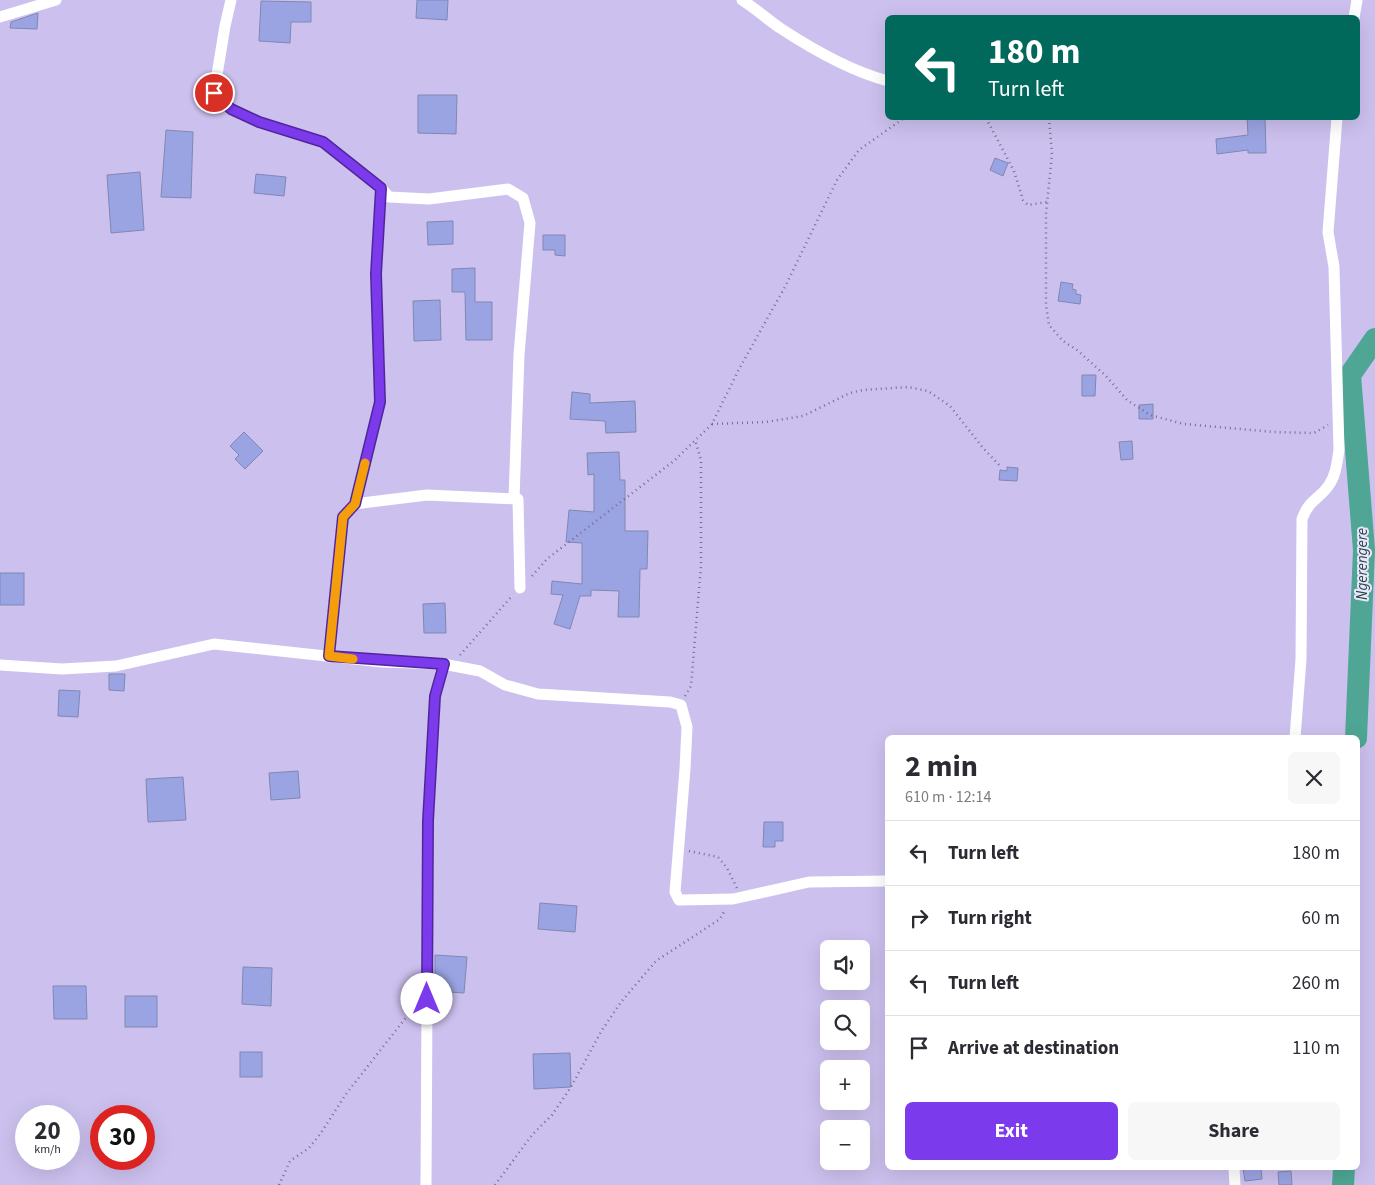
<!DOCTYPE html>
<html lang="en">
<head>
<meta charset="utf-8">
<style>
  body { margin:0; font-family:"Source Sans 3",sans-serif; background:#f7f7f7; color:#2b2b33; height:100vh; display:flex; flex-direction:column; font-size:19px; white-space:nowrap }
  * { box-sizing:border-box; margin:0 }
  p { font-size:16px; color:#7c7c81 }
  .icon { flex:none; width:28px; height:28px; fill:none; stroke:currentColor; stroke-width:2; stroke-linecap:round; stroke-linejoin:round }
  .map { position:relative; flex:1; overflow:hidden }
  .drawer { position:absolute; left:885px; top:735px; width:475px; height:435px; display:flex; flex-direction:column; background:#fff; border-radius:8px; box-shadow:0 5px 20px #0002 }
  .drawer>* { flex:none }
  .top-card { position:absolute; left:885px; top:15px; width:475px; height:105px; border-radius:8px; box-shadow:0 5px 20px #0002; background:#00695c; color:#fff; overflow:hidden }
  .tools { position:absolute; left:820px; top:940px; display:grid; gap:10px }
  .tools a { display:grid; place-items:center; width:50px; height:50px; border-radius:8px; background:#fff; box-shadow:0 5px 20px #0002; font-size:25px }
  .speed { position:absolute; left:15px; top:1105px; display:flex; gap:10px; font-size:25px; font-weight:700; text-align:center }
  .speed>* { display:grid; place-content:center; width:65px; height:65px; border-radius:50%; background:#fff; box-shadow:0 5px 20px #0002; line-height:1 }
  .speed small { font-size:12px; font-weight:400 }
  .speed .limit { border:8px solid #d22; background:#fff; color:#111 }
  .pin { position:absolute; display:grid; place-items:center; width:42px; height:42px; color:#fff; margin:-21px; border:2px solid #fff; border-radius:50%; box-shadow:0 1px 5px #0007 }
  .me { position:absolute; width:55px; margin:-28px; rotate:0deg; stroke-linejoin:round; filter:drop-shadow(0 0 4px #0008) }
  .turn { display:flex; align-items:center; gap:18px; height:105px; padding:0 20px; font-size:22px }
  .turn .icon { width:65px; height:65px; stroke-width:2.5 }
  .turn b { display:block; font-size:35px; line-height:42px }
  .round { display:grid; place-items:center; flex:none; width:52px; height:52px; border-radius:8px; background:#f7f7f7 }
  .head { display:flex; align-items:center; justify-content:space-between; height:85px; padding:0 20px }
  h1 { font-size:30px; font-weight:700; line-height:38px }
  .action { display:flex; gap:10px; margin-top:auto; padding:10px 20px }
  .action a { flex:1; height:58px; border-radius:8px; background:#7c3aed; color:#fff; font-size:20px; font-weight:700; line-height:58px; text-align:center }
  .action a+a { background:#f7f7f7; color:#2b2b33 }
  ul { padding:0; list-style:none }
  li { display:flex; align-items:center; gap:15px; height:65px; padding:0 20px; border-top:1px solid #e1e1e2 }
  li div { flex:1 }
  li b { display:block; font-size:19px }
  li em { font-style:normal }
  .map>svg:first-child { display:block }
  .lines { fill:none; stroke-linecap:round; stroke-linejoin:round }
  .river { stroke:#4fa694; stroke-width:22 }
  .building { fill:#9ba4e2; stroke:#8087b3 }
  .path { stroke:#776e8d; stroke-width:2.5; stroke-dasharray:1 4; stroke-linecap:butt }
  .street { stroke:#fff; stroke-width:11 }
  .route-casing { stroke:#51269a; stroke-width:12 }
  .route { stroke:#7c3aed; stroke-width:9 }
  .slow { stroke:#f59e0b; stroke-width:9 }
  .labels { text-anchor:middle; stroke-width:4; stroke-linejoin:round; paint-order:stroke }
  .water-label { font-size:15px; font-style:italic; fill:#20483f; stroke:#ebe5fd }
</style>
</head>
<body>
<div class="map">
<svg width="1375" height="1185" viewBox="0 0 1375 1185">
  <rect width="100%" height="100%" fill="#ccc0ee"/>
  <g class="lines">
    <g class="river">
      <polyline points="1356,738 1364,550 1350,375 1375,339"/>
      <polyline points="1343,1185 1344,1168"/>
    </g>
  </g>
  <g class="building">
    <polygon points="417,0 448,0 447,20 416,18"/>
    <polygon points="261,1 311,2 311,22 291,22 290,43 259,41"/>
    <polygon points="38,13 37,29 10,28 11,22"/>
    <polygon points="418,95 457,95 456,134 418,133"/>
    <polygon points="1247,118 1265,118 1266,153 1248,153 1248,150 1217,154 1216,139 1248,135"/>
    <polygon points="166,130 193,132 191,198 161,197"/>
    <polygon points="995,158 1008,163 1003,176 990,170"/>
    <polygon points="140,172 144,230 111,233 107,175"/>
    <polygon points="256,174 286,177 284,196 254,193"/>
    <polygon points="453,221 453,244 428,245 427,222"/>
    <polygon points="543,235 565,235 565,256 555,255 555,250 543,250"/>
    <polygon points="475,268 475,302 492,302 492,340 466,340 465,292 452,292 452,269"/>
    <polygon points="1061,282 1073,284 1072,289 1076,290 1076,294 1081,295 1080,304 1058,301"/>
    <polygon points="440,300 441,340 414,341 413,301"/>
    <polygon points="1082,375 1096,375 1095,396 1082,396"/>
    <polygon points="572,392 590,394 590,403 635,401 636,432 606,433 605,421 570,419"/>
    <polygon points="1153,404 1153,419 1139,419 1139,405"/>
    <polygon points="244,432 263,451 245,469 235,459 239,455 230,446"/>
    <polygon points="1132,441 1133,459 1121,460 1119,442"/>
    <polygon points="619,452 620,480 625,480 625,531 648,531 647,569 640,569 639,617 618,617 619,591 591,590 591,596 580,596 570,629 554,624 563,595 551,594 552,581 582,584 582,543 566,542 569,510 594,512 594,474 588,475 587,453"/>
    <polygon points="1007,467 1018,468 1017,481 999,480 1000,470 1007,471"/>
    <rect x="0" y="573" width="24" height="32"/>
    <polygon points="445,603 446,633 424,633 423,604"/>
    <polygon points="109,674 125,674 124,691 109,690"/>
    <polygon points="59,690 80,691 78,717 58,716"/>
    <polygon points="298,771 300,798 271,800 269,773"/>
    <polygon points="183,777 186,820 148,822 146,779"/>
    <polygon points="764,822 783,822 783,841 775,841 775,847 763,847"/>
    <polygon points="540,903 577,906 575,932 538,929"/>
    <polygon points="435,955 467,957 464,993 435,991"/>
    <polygon points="243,967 272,968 271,1006 242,1004"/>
    <polygon points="53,986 86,986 87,1019 54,1019"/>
    <rect x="125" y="996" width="32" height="31"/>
    <rect x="240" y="1052" width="22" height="25"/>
    <polygon points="570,1053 571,1087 534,1089 533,1054"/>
    <polygon points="1243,1168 1261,1168 1262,1179 1245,1181"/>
    <polygon points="1291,1171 1292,1185 1279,1185 1278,1172"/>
  </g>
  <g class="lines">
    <g class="path">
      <polyline points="986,118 1014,171 1023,200 1028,205 1047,202"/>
      <polyline points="1049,118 1052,154 1046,214 1046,305 1049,325 1063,341 1077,350 1106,376 1127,400 1150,415 1184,424 1274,432 1314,433 1328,425"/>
      <polyline points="712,424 766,422 803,416 850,393 863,390 908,387 928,391 950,406 983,448 1001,467"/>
      <polyline points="532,576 547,559 675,460 712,424 738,371 786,285 837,180 859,150 904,118"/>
      <polyline points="460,655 512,596"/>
      <polyline points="685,696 691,686 701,566 701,460 695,440"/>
      <polyline points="689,851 718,857 727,868 737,888"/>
      <polyline points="279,1185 290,1161 309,1148 321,1133 346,1094 415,1006"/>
      <polyline points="495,1185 532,1135 552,1115 571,1087 602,1030 621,1002 656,961 720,919 725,910"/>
    </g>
    <g class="street">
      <polyline points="231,0 225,26 214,93 231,109 259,122 323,142 381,188"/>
      <path d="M742 0C755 8 767 19 780 28 812 49 850 71 888 81"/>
      <polyline points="0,17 56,0"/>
      <polyline points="1354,18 1357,0"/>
      <polyline points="355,504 380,402 376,274 381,188 389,197 429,199 508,189 523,198 530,223 519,355 514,499"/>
      <polyline points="329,657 343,517 354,504 427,495 518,499 520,588"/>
      <polyline points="0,665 62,669 116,666 214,644 382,662 443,664 480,671 505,685 538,694 670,702 681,705 687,727 685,769 675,892 679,900 733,899 809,882 888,881"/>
      <path d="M1295 738 1301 659 1302 519C1310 498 1319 500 1329 485 1336 475 1337 462 1339 450L1334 267 1328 232 1337 118"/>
      <polyline points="1234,1168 1235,1185"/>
      <polyline points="426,1185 428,821 435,696 443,664"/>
    </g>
  </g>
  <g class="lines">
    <defs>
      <polyline id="route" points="214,93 231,109 259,122 323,142 381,188 376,274 380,402 355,504 343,517 329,656 444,664 435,696 428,821 427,999"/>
    </defs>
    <use href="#route" class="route-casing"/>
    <use href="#route" class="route"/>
    <polyline class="slow" points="353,659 329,656 343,517 355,504 365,463"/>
  </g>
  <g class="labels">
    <g class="water-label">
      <text transform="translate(1362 564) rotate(-90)" y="5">Ngerengere</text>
    </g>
  </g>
</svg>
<div class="tools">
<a><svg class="icon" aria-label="sound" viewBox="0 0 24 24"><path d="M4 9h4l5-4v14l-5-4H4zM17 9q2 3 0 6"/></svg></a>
<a><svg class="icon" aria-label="search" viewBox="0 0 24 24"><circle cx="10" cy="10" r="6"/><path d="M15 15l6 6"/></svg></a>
<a>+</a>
<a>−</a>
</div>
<div class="speed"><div>20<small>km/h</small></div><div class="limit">30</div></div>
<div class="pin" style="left:214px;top:93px;background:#d93025"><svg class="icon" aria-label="arrive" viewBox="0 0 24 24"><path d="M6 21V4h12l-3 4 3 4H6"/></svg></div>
<svg class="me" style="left:427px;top:999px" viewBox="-20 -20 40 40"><circle r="19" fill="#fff"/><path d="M0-13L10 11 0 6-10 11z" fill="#7c3aed"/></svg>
<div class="top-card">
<div class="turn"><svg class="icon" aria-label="left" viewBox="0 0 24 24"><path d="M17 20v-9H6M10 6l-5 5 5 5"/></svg><div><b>180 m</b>Turn left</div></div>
</div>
<section class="drawer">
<div class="head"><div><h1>2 min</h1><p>610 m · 12:14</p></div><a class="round"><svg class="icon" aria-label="close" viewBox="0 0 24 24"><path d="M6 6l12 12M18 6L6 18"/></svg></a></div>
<ul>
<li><svg class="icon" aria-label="left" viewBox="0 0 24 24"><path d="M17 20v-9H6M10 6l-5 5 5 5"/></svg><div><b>Turn left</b></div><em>180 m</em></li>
<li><svg class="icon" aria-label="right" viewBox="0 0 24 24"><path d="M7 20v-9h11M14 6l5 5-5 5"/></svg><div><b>Turn right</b></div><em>60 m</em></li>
<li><svg class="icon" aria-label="left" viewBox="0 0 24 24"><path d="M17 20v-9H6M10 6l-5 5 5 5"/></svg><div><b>Turn left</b></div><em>260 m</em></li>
<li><svg class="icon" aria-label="arrive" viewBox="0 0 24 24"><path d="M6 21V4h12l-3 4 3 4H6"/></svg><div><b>Arrive at destination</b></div><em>110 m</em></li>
</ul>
<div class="action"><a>Exit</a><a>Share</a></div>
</section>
</div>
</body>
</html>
